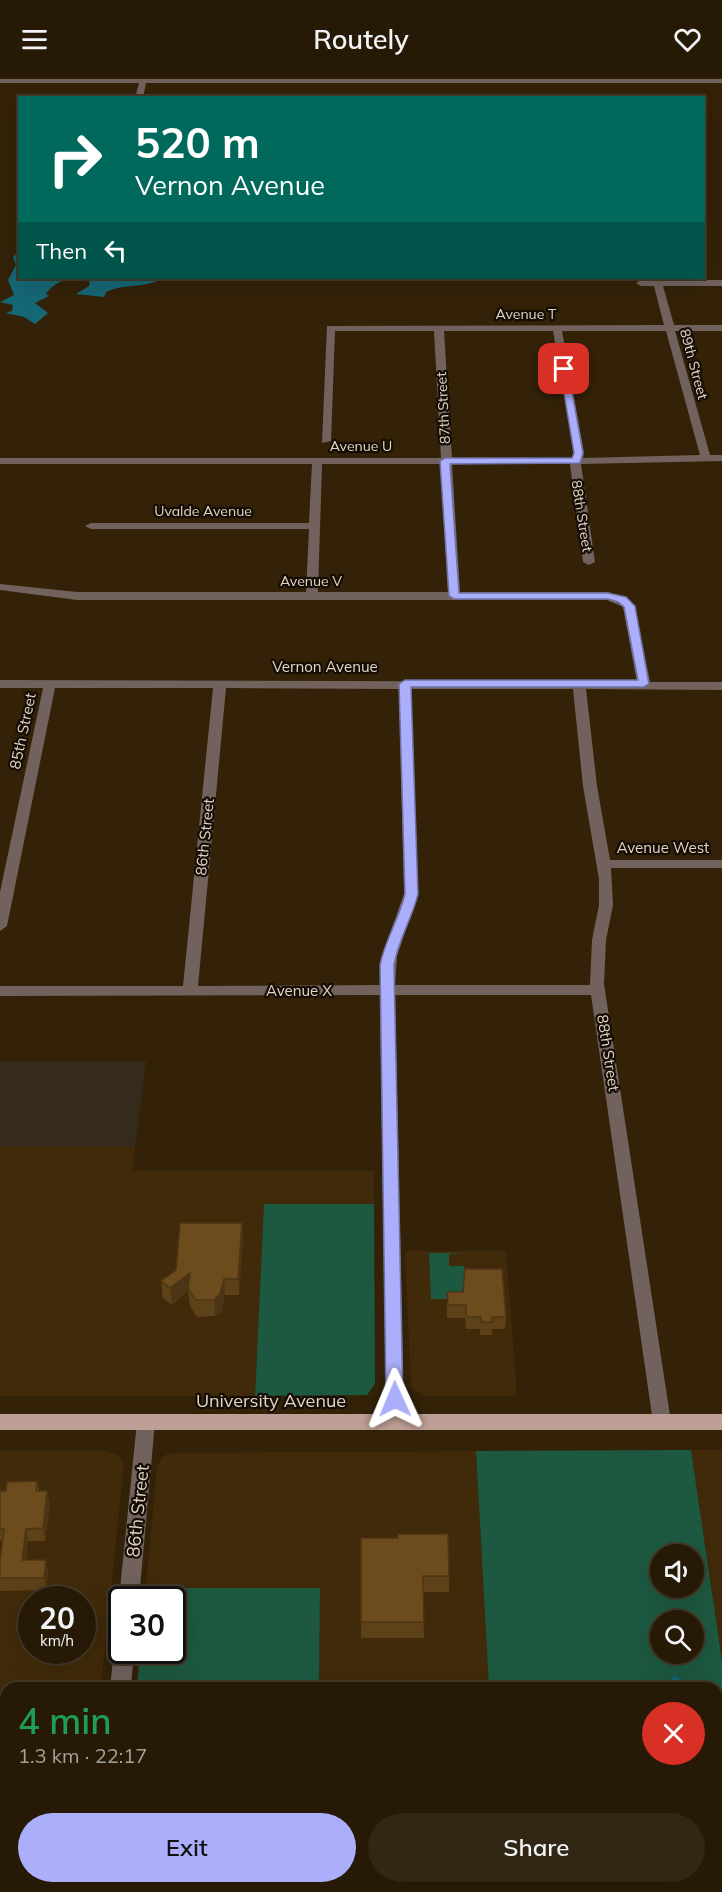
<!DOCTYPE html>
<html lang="en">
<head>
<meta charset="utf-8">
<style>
  body { margin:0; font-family:Mulish,sans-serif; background:#322714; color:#f1f3f6; height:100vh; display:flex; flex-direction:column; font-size:22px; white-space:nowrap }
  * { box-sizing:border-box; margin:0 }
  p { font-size:20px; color:#a4a19b }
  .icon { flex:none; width:33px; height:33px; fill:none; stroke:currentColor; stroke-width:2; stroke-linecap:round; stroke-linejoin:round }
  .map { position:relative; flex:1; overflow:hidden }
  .details { position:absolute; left:0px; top:1604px; width:723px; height:212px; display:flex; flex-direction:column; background:#261a06; border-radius:18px 18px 0 0; box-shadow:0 6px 24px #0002,0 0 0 2px #423828 }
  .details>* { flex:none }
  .top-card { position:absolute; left:18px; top:18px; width:687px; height:183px; border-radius:0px; box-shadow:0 6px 24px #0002,0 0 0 2px #423828; background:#00695c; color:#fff; overflow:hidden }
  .tools { position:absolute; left:650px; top:1466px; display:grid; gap:12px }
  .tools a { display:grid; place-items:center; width:54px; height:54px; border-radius:50%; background:#261a06; box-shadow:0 6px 24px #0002,0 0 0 2px #423828; font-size:30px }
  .speed { position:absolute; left:18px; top:1508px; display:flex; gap:12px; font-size:30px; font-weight:700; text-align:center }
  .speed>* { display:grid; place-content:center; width:78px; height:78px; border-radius:50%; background:#261a06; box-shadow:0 6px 24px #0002,0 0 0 2px #423828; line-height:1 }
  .speed small { font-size:15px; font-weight:400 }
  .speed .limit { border:3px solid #111; border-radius:9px; background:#fff; color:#111 }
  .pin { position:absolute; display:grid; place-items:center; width:51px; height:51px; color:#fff; margin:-26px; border-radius:12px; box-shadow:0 3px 9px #0006 }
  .me { position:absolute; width:66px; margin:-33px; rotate:359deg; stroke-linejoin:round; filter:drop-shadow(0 0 4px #0008) }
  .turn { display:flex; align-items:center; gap:21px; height:126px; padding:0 18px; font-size:27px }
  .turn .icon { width:78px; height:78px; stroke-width:2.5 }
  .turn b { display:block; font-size:42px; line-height:51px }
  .then { display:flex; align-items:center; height:57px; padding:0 18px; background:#0003; gap:12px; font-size:22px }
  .round { display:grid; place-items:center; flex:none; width:63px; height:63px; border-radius:32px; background:#322714 }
  .head { display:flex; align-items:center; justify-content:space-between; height:102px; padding:0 18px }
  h1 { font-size:36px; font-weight:600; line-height:45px; color:#1e9e55 }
  .button { display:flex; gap:12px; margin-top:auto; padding:12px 18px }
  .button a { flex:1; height:69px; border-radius:36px; background:#abaffb; color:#111; font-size:24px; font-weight:600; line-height:69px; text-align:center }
  .button a+a { background:#322714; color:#f1f3f6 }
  header { display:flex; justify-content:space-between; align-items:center; height:78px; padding:0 18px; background:#261a06; font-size:27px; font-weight:600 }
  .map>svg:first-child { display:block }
  .built { fill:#402a09; fill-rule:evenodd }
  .industrial { fill:#352b1c }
  .green { fill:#1d5941; fill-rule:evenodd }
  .water { fill:#156775 }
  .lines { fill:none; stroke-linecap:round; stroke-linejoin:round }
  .stream { stroke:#156775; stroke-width:6 }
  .minor { fill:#71625e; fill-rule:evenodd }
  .major { fill:#be9f95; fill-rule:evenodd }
  .wall { fill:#5d4118 }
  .shaded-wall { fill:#4c3514 }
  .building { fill:#6c4c1c; stroke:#4c3514; stroke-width:1.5 }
  .route { fill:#abaffb; stroke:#6f72a3; stroke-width:1.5 }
  .labels { text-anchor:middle; stroke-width:4.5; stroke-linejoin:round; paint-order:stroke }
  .far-street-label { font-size:14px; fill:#e0d5c6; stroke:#150d04 }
  .street-label { font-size:15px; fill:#e0d5c6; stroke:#150d04 }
  .near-street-label { font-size:18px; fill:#e0d5c6; stroke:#150d04 }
</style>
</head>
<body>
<header><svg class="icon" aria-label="menu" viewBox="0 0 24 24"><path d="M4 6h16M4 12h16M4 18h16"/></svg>Routely<svg class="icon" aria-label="heart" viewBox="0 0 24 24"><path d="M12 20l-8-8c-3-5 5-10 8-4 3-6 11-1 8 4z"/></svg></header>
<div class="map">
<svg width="722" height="1814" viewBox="0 0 722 1814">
  <rect width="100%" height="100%" fill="#332208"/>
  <g class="built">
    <polygon points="0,1069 135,1069 133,1093 374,1093 374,1126 264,1126 255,1318 0,1318"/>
    <polygon points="405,1173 506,1173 517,1318 425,1318 411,1310"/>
    <polygon points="691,1372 722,1372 722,1583"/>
    <path d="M0 1373H107L118 1377 124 1385 101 1609 6 1610V1809H80V1814H0ZM32 1521H82V1572H32Z"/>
    <polygon points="476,1373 489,1609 319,1609 320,1510 146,1510 157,1388 162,1379 169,1375"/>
  </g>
  <polygon class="industrial" points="0,983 146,983 135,1069 0,1069"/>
  <g class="green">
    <polygon points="264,1126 374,1126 375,1306 367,1317 255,1318"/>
    <polygon points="429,1175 463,1175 449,1176 449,1188 464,1188 465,1216 462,1221 431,1221"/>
    <path d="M691 1372 722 1583V1688H717V1610L489 1609 476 1373ZM660 1476H693V1509H660ZM660 1542H693V1575H660Z"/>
    <polygon points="146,1510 320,1510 319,1609 137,1609 140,1572 172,1572 172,1521 145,1521"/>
    <polygon points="119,1809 315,1809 315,1814 118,1814"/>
  </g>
  <path class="water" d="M19 174 20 200H163C145 211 125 205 106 214L104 219 76 216 89 208 90 204C76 195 55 202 46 216L49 218 35 225 48 235 35 246 24 239 6 235 12 233 13 227 0 224 14 217 8 202 16 187 13 179Z"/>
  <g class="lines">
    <g class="stream">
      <polyline points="675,1601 686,1610"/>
      <polyline points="717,1635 722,1640"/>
      <polyline points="0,1649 6,1649"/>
    </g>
    <g class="minor">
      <polygon points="0,1 722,1 722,5 146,5 143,20 135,20 139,5 0,5"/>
      <path d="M651 200H660L661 202H722V208H663L674 247H722V253H675L710 377H722V383L581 386 595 484 589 487 583 484 570 386H452L460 514H608L626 520 635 528 650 604H722V612L586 611 597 708 610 782H722V790H611L613 827 606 862 604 906 671 1344 669 1349 662 1352 655 1349 653 1344 591 917H395L404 1344 402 1349 395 1352 388 1349 386 1344 380 917 0 918V908H183L213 610H55L7 848 0 853V814L43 610H0V602L637 604 623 529 607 522H77L0 512V506L77 514H306L309 451H91L85 448 91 445H309L312 386H0V380H441L434 253H335L331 363 322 365 327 248 664 247 654 208H641L636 205 641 202H652ZM444 253H553L574 375 572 380H452ZM562 253H666L700 377 583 380 584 375ZM322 386H441L448 514H318ZM226 610 399 611 404 816 382 878 380 907 198 908ZM411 611H573L583 708 599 801V827L592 862 590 907H395L397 878 418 816Z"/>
      <polygon points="146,1336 153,1339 155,1344 139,1521 122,1521 122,1527 119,1521 137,1344 139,1339"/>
      <polygon points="122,1564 122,1572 134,1572 131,1610 110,1610 114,1572 117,1565"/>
      <rect x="89" y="1809" width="22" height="5"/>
    </g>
    <rect class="major" x="0" y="1336" width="722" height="16"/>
  </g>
  <g class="wall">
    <polygon points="242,1145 243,1161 239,1217 225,1217 222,1233 215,1238 197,1239 190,1228 188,1213 172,1227 163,1220 161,1203"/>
    <polygon points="447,1214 506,1239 505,1251 492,1251 492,1257 480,1257 480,1251 466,1251 465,1240 447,1240"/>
    <polygon points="37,1403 39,1413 50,1425 45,1463 28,1463 26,1482 46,1482 48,1494 46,1512 0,1513 0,1482 3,1463 0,1463 0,1413 6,1413"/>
    <polygon points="361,1460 449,1498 449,1514 423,1514 424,1560 361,1560"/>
    <polygon points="476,1809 515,1809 515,1813 545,1812 544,1809 583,1809 584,1814 476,1814"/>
  </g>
  <g class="shaded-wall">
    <polygon points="242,1145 243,1161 239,1217 238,1201"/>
    <polygon points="190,1195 188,1213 172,1227 170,1210"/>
    <polygon points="224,1201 225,1217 222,1233 215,1238 214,1222"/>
    <polygon points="47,1413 50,1425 45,1463 43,1450"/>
    <polygon points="26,1451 28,1463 24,1494 22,1482"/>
    <polygon points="46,1482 48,1494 46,1512 44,1500"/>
  </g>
  <g class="building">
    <polygon points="180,1145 242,1145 238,1201 224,1201 220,1216 214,1222 196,1222 188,1211 190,1195 170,1210 161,1203 176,1192"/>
    <polygon points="465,1191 502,1191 506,1239 492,1239 493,1244 481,1244 481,1239 466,1239 466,1227 448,1227 447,1214 463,1214"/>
    <polygon points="37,1403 36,1413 47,1413 43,1450 26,1451 22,1482 46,1482 44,1500 0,1500 0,1482 4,1451 0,1451 0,1413 6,1413 7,1404"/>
    <polygon points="398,1456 448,1456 449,1498 423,1498 424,1544 361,1544 361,1460 398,1460"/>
    <rect x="384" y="1809" width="54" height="5"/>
    <polygon points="478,1809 515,1809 515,1813 548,1812 547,1809 583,1809 584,1814 478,1814"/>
  </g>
  <path class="route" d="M564 289 568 291 583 375 580 385 450 386 459 515H608L626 519 635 528 649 606 644 609H411L418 816C412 841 398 862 394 887L403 1321 401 1325H389L386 1321 380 887C385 862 399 841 405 816L399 606 405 602H638L624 529 618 524 608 521H454L449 518 440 383 445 380H572L574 375 560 291Z"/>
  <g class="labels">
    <g class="far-street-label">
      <text x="526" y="241">Avenue T</text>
      <text transform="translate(694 286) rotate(75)" y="5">89th Street</text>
      <text transform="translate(443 330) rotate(-93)" y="5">87th Street</text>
      <text x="361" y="373">Avenue U</text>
      <text x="203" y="438">Uvalde Avenue</text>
      <text transform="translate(582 438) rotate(81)" y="5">88th Street</text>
      <text x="311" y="508">Avenue V</text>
    </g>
    <g class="street-label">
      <text x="325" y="594">Vernon Avenue</text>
      <text transform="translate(23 653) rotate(-78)" y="5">85th Street</text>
      <text transform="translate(205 759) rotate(-84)" y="5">86th Street</text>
      <text x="663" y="775">Avenue West</text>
      <text x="299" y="918">Avenue X</text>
      <text transform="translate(608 975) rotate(81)" y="5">88th Street</text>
    </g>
    <g class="near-street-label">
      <text x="271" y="1329">University Avenue</text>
      <text transform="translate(138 1433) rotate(-84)" y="6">86th Street</text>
    </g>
  </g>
</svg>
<div class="tools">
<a><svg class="icon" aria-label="sound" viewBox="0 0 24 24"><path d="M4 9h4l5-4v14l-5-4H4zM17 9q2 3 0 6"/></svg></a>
<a><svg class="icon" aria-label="search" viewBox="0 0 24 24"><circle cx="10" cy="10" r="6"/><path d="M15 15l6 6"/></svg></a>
</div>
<div class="speed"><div>20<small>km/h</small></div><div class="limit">30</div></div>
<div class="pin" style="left:564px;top:291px;background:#d93025"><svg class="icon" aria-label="arrive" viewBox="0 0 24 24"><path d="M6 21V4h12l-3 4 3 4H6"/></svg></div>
<svg class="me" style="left:395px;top:1321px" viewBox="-20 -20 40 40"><path d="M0-17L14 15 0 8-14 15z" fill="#abaffb" stroke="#fff" stroke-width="4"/></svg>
<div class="top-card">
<div class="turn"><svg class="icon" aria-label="right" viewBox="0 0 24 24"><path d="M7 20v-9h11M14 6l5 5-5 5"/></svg><div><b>520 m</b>Vernon Avenue</div></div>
<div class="then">Then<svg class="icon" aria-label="left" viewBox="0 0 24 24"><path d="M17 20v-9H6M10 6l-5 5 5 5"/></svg></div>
</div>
<section class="details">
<div class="head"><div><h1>4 min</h1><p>1.3 km · 22:17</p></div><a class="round" style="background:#d93025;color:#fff"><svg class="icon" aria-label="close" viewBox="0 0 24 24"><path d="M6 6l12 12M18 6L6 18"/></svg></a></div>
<div class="button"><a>Exit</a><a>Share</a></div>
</section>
</div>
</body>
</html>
